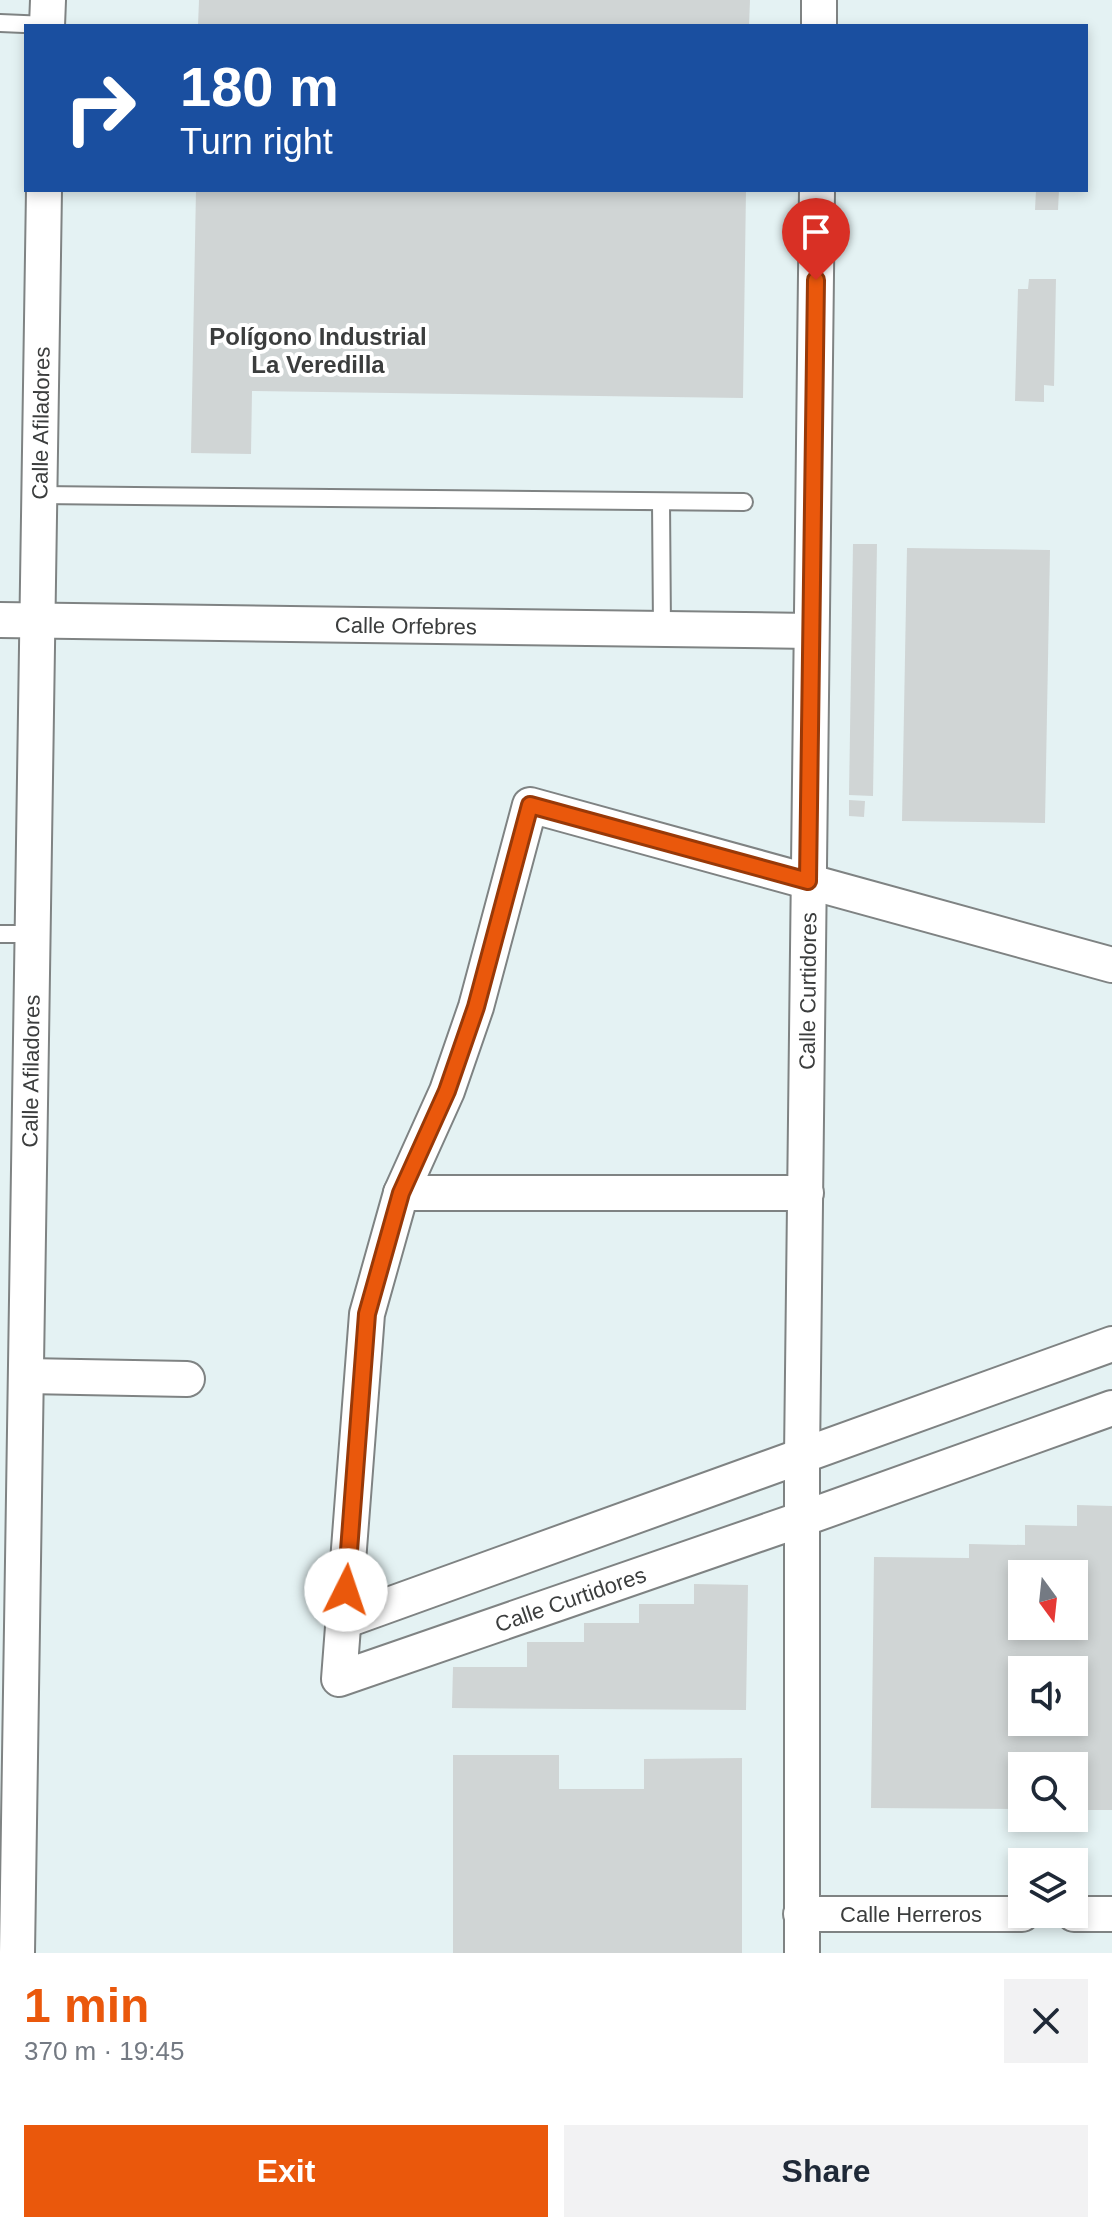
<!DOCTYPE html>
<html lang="en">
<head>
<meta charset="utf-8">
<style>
  body { margin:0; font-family:Helvetica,sans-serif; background:#f2f2f3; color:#1f2937; height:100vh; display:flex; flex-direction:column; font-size:30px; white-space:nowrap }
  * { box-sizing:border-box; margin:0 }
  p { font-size:26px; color:#747a83 }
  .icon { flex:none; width:44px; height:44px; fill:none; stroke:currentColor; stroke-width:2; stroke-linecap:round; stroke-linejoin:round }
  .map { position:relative; height:1953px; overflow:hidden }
  .side { display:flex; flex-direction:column; background:#fff; flex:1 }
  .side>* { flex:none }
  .top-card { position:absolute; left:24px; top:24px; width:1064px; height:168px; border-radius:0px; box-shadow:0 4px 12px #0003; background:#1a4fa0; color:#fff; overflow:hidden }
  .needle { width:52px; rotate:165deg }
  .buttons { position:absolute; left:1008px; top:1560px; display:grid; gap:16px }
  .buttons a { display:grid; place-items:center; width:80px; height:80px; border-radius:0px; background:#fff; box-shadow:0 4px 12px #0003; font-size:40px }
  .pin { position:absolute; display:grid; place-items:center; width:68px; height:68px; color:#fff; margin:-82px -34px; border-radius:50% 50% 50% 0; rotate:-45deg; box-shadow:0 0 8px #0007 }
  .pin .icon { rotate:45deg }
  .me { position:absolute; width:88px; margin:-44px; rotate:4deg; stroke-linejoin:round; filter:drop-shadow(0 0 6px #0008) }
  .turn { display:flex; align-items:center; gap:28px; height:168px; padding:0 24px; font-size:36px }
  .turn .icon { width:104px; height:104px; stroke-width:2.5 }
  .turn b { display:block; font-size:56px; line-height:68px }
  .round { display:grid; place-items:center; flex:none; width:84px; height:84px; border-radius:0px; background:#f2f2f3 }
  .head { display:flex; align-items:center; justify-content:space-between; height:136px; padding:0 24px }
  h1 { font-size:48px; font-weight:800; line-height:60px; color:#ea580c }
  .action { display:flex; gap:16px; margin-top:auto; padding:16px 24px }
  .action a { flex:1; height:92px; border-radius:0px; background:#ea580c; color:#fff; font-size:32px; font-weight:800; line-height:92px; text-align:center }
  .action a+a { background:#f2f2f3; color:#1f2937 }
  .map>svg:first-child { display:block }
  .built { fill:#e4f2f3; fill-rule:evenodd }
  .building { fill:#d0d5d5; fill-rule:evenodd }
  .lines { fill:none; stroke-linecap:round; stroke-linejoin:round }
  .service-casing { stroke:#7f8383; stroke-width:20 }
  .minor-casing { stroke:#7f8383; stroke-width:38 }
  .service { stroke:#fff; stroke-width:16 }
  .minor { stroke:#fff; stroke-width:34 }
  .route-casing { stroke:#983908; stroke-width:20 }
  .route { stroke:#ea580c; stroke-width:14 }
  .labels { text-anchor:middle; stroke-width:8; stroke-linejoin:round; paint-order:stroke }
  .street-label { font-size:22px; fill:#3b3d3d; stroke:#fff }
  .neighbourhood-label { font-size:24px; font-weight:bold; fill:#3b3d3d; stroke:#fff }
</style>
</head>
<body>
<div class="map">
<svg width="1112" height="1953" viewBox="0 0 1112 1953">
  <rect width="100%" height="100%" fill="#f7fcfc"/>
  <path class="built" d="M0 0H1112V1953H0ZM26 26H1086V190H26ZM1022 1574H1074V1626H1022ZM1022 1670H1074V1722H1022ZM1022 1766H1074V1818H1022ZM1022 1862H1074V1914H1022Z"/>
  <g class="building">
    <polygon points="199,0 750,0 749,26 198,26"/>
    <polygon points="196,190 746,190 743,398 252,391 251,454 191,453"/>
    <polygon points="1036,190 1059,190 1058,210 1035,210"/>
    <polygon points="1029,279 1056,279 1054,386 1044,385 1044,402 1015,401 1018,289 1028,289"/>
    <polygon points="853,544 877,544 873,796 849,795"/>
    <polygon points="907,548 1050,550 1045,823 902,821"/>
    <polygon points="849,800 865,801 864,817 849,816"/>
    <path d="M1077 1505 1112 1506V1810H1074V1766H1022V1809L871 1808 874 1557 969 1558V1544L1025 1545V1525L1077 1526ZM1022 1574H1074V1626H1022ZM1022 1670H1074V1722H1022Z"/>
    <polygon points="694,1584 748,1585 746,1710 452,1708 453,1667 527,1667 527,1642 584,1642 584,1623 639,1623 639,1604 694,1604"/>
    <polygon points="453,1755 559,1755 559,1789 644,1789 644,1759 742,1758 742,1953 453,1953"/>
  </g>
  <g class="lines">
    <defs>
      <g id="service">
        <polyline points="0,23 47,25"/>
        <polyline points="39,495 744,502"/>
        <polyline points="661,502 662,629"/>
        <polyline points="0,934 32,934"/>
      </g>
      <g id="minor">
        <polyline points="47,26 48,0"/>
        <polyline points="819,26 819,0"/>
        <path id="s1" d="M0 620 811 631"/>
        <path id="s2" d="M1112 965 530 805 476 1007 447 1091 401 1193 367 1314 339 1679 802 1519 1112 1408"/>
        <polyline points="401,1193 806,1193"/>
        <polyline points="26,1376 187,1379"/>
        <polyline points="344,1621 1112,1344"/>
        <path id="s3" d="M801 1914H1022"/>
        <polyline points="1074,1914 1112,1914"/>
        <path id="s4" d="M17 1953 44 190"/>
        <path id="s5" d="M802 1953V1457L817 190"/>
      </g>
    </defs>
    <use href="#service" class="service-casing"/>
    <use href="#minor" class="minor-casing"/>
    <use href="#service" class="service"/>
    <use href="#minor" class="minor"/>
  </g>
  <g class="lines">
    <defs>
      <polyline id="route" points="346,1590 367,1314 401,1193 447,1091 476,1007 530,805 808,881 816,280"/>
    </defs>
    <use href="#route" class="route-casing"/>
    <use href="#route" class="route"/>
  </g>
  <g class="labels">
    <g class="street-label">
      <text dy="8" stroke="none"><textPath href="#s4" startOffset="1530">Calle Afiladores</textPath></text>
      <text dy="8" stroke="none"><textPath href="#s1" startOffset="406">Calle Orfebres</textPath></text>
      <text dy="8" stroke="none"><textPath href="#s5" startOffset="962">Calle Curtidores</textPath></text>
      <text dy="8" stroke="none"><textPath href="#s4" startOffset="882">Calle Afiladores</textPath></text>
      <text dy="8" stroke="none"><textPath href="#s2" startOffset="1750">Calle Curtidores</textPath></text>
      <text dy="8" stroke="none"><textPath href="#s3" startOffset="110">Calle Herreros</textPath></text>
    </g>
    <g class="neighbourhood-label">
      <text x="318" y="345">Polígono Industrial<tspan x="318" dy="28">La Veredilla</tspan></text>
    </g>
  </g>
</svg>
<div class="buttons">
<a><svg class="needle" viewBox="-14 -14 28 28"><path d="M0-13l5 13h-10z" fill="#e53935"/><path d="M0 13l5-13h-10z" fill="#747a83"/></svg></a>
<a><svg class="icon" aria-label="sound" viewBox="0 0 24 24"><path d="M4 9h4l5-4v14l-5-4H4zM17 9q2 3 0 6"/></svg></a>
<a><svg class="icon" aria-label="search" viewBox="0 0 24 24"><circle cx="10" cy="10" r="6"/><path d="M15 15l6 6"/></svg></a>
<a><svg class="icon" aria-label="layers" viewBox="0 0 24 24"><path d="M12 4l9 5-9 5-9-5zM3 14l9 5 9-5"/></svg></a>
</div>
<div class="pin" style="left:816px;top:280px;background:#d93025"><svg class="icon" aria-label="arrive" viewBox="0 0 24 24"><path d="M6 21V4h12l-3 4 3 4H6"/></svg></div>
<svg class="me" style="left:346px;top:1590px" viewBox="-20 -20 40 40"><circle r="19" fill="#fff"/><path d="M0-13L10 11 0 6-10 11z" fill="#ea580c"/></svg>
<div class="top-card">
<div class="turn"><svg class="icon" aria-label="right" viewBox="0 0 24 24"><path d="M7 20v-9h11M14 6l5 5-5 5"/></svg><div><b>180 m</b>Turn right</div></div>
</div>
</div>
<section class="side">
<div class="head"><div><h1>1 min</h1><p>370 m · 19:45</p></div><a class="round"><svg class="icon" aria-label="close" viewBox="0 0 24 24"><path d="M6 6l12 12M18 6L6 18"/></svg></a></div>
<div class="action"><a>Exit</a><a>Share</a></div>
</section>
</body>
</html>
